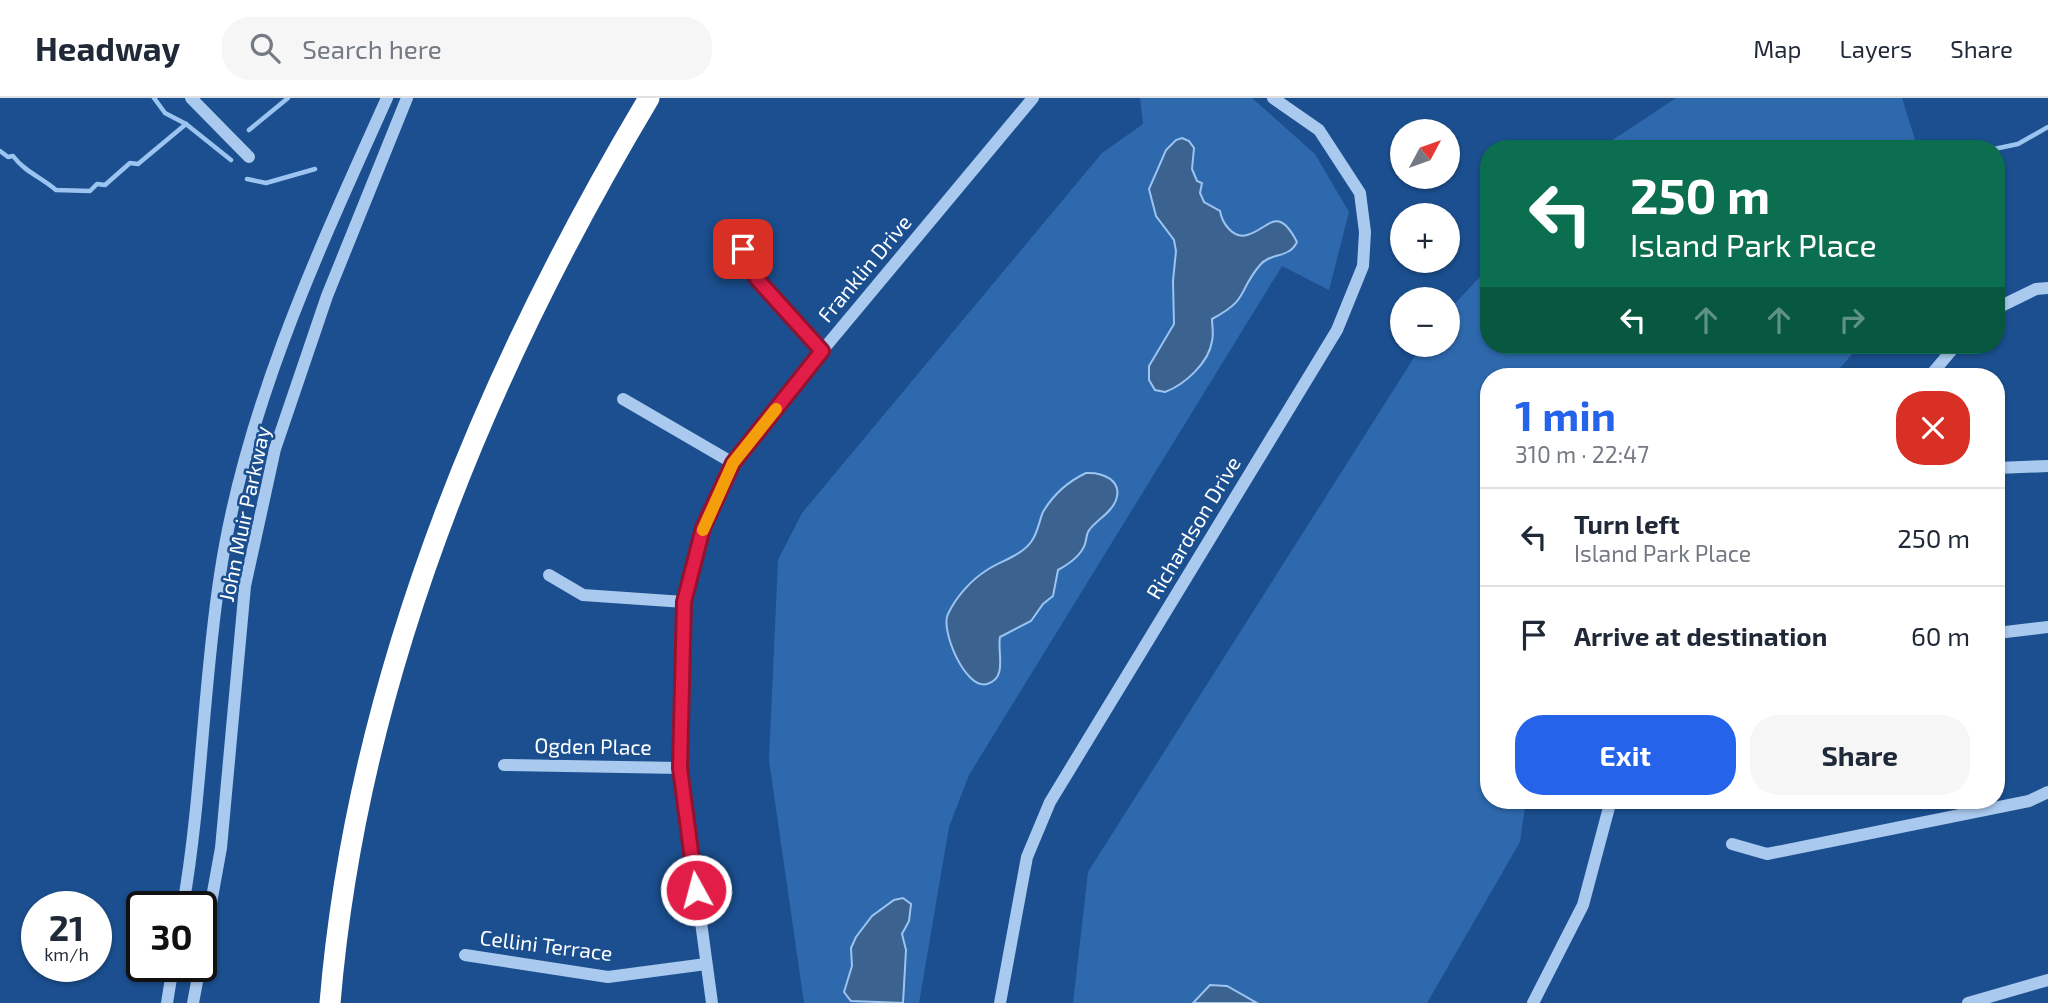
<!DOCTYPE html>
<html lang="en">
<head>
<meta charset="utf-8">
<style>
  body { margin:0; font-family:"Exo 2",sans-serif; background:#f6f6f7; color:#1f2937; height:100vh; display:flex; flex-direction:column; font-size:26px; white-space:nowrap }
  * { box-sizing:border-box; margin:0 }
  p { font-size:23px; color:#747a83 }
  .icon { flex:none; width:38px; height:38px; fill:none; stroke:currentColor; stroke-width:2; stroke-linecap:round; stroke-linejoin:round }
  .map { position:relative; flex:1; overflow:hidden }
  .details { position:absolute; left:1480px; top:270px; width:525px; height:441px; display:flex; flex-direction:column; background:#fff; border-radius:28px; box-shadow:0 2px 5px #0004 }
  .details>* { flex:none }
  .guide { position:absolute; left:1480px; top:42px; width:525px; height:214px; border-radius:28px; box-shadow:0 2px 5px #0004; background:#0b6e4f; color:#fff; overflow:hidden }
  .needle { width:46px; rotate:49deg }
  .buttons { position:absolute; left:1390px; top:21px; display:grid; gap:14px }
  .buttons a { display:grid; place-items:center; width:70px; height:70px; border-radius:50%; background:#fff; box-shadow:0 2px 5px #0004; font-size:35px }
  .speed { position:absolute; left:21px; top:793px; display:flex; gap:14px; font-size:35px; font-weight:700; text-align:center }
  .speed>* { display:grid; place-content:center; width:91px; height:91px; border-radius:50%; background:#fff; box-shadow:0 2px 5px #0004; line-height:1 }
  .speed small { font-size:18px; font-weight:400 }
  .speed .limit { border:4px solid #111; border-radius:10px; background:#fff; color:#111 }
  .pin { position:absolute; display:grid; place-items:center; width:60px; height:60px; color:#fff; margin:-30px; border-radius:14px; box-shadow:0 4px 10px #0006 }
  .me { position:absolute; width:77px; margin:-38px; rotate:353deg; stroke-linejoin:round; filter:drop-shadow(0 0 5px #0008) }
  .turn { display:flex; align-items:center; gap:24px; height:147px; padding:0 35px; font-size:32px }
  .turn .icon { width:91px; height:91px; stroke-width:2.5 }
  .turn b { display:block; font-size:49px; line-height:60px }
  .lanes { display:flex; align-items:center; height:66px; padding:0 35px; background:#0003; justify-content:center; gap:35px; direction:ltr }
  .lanes .off { opacity:.35 }
  .round { display:grid; place-items:center; flex:none; width:74px; height:74px; border-radius:28px; background:#f6f6f7 }
  .headline { display:flex; align-items:center; justify-content:space-between; height:119px; padding:0 35px }
  h1 { font-size:42px; font-weight:700; line-height:52px; color:#2563eb }
  .button { display:flex; gap:14px; margin-top:auto; padding:14px 35px }
  .button a { flex:1; height:80px; border-radius:28px; background:#2563eb; color:#fff; font-size:28px; font-weight:700; line-height:80px; text-align:center }
  .button a+a { background:#f6f6f7; color:#1f2937 }
  ul { padding:0; list-style:none }
  li { display:flex; align-items:center; gap:21px; height:98px; padding:0 35px; border-top:2px solid #e0e1e3 }
  li div { flex:1 }
  li b { display:block; font-size:26px }
  li em { font-style:normal }
  header { display:flex; align-items:center; gap:42px; box-sizing:border-box; height:98px; padding:0 35px; background:#fff; border-bottom:2px solid #e0e1e3 }
  header strong { font-size:33px }
  nav { display:flex; gap:38px; margin-inline-start:auto; font-size:24px }
  .search { width:490px; height:63px; background:#f6f6f7; display:flex; align-items:center; gap:18px; box-sizing:border-box; padding:0 24px; border-radius:28px; color:#747a83; font-size:26px }
  .map>svg:first-child { display:block }
  .green { fill:#2e69ad }
  .water { fill:#3c6290; stroke:#9cc4f0; stroke-width:2 }
  .lines { fill:none; stroke-linecap:round; stroke-linejoin:round }
  .stream { stroke:#9cc4f0; stroke-width:4.5 }
  .minor { stroke:#a9c9ee; stroke-width:12 }
  .highway { stroke:#fff; stroke-width:21 }
  .route-casing { stroke:#92132f; stroke-width:18 }
  .route { stroke:#e11d48; stroke-width:12 }
  .slow { stroke:#f59e0b; stroke-width:12 }
  .labels { text-anchor:middle; stroke-width:5; stroke-linejoin:round; paint-order:stroke }
  .street-label { font-size:21px; fill:#fff; stroke:#1b4f8f }
</style>
</head>
<body>
<header>
<strong>Headway</strong>
<div class="search"><svg class="icon" aria-label="search" viewBox="0 0 24 24"><circle cx="10" cy="10" r="6"/><path d="M15 15l6 6"/></svg>Search here</div>
<nav><a>Map</a><a>Layers</a><a>Share</a></nav>
</header>
<div class="map">
<svg width="2048" height="905" viewBox="0 0 2048 905">
  <rect width="100%" height="100%" fill="#1b4f8f"/>
  <g class="green">
    <polygon points="1140,0 1252,0 1315,56 1349,114 1329,192 1282,168 969,677 949,729 919,905 804,905 769,662 778,462 802,415 1102,55 1143,26"/>
    <polygon points="1676,0 1902,0 1918,51 1599,51"/>
    <polygon points="1489,169 1489,247 1860,247 1833,278 1489,278 1489,702 1526,702 1520,744 1427,905 1073,905 1088,774 1422,247 1447,247 1447,214"/>
  </g>
  <g class="water">
    <path d="M1182 40 1189 43 1194 50 1192 71 1197 83 1202 85 1200 95 1204 104 1220 113C1222 125 1233 141 1247 137 1268 132 1277 105 1297 144 1289 161 1271 154 1260 167 1237 194 1250 201 1212 221 1212 228 1214 236 1212 243 1209 265 1184 287 1165 294L1155 292 1149 282V268L1174 226 1173 183 1176 153 1174 142 1156 118 1149 91 1166 52 1176 42Z"/>
    <path d="M1086 375C1102 374 1123 382 1116 402 1112 414 1098 421 1090 431 1086 435 1087 440 1085 446 1081 458 1069 466 1058 472L1053 498 1043 506 1031 523 1000 539C997 555 1008 580 987 586 965 592 940 531 948 516 956 499 971 482 987 472 1000 463 1021 458 1031 444 1038 435 1039 423 1043 414 1053 397 1069 383 1086 375Z"/>
    <polygon points="903,800 911,806 909,823 902,836 906,852 903,905 851,903 844,894 852,868 851,850 856,839 872,818 894,802"/>
    <polygon points="1210,887 1227,888 1257,905 1193,905"/>
  </g>
  <g class="lines">
    <g class="stream">
      <polyline points="154,0 165,15 186,26 231,62"/>
      <polyline points="249,32 288,0"/>
      <polyline points="1919,51 1925,51"/>
      <polyline points="1994,51 2018,46 2048,29"/>
      <path d="M0 53 8 59 13 58C25 74 41 79 56 92L90 93 97 86 105 87 130 65 138 66 186 26"/>
      <polyline points="247,81 266,85 315,71"/>
    </g>
    <g class="minor">
      <polyline points="191,0 249,59"/>
      <polyline points="742,151 757,182 822,253"/>
      <polyline points="1997,210 2036,191 2048,190"/>
      <polyline points="1930,278 1956,247"/>
      <polyline points="623,301 733,365"/>
      <polyline points="1997,370 2048,368"/>
      <polyline points="549,477 583,497 684,504"/>
      <polyline points="1997,535 2048,529"/>
      <polyline points="504,667 680,670"/>
      <polyline points="1732,746 1767,756 2029,703 2048,694"/>
      <path d="M183 808C202 699 203 587 220 477 245 310 318 153 387 0"/>
      <polyline points="465,857 608,879 706,866"/>
      <polyline points="201,860 221,750 245,488 275,351 327,198 407,0"/>
      <polyline points="167,905 173,868"/>
      <polyline points="193,905 200,868"/>
      <polyline points="712,905 680,670 684,504 703,431 733,365 822,253 1033,0"/>
      <polyline points="1000,905 1027,759 1050,704 1337,232 1363,168 1365,134 1360,95 1319,32 1273,0"/>
      <polyline points="1533,905 1583,807 1611,702"/>
      <polyline points="1968,905 2048,882"/>
    </g>
    <path class="highway" d="M330 905C357 581 484 276 649 0"/>
  </g>
  <g class="lines">
    <defs>
      <polyline id="route" points="696,792 680,670 684,504 703,430 733,365 822,253 757,181 743,151"/>
    </defs>
    <use href="#route" class="route-casing"/>
    <use href="#route" class="route"/>
    <polyline class="slow" points="703,432 733,365 776,311"/>
  </g>
  <g class="labels">
    <g class="street-label">
      <text transform="translate(865 171) rotate(-50)" y="7">Franklin Drive</text>
      <text transform="translate(245 416) rotate(-78)" y="7">John Muir Parkway</text>
      <text transform="translate(1194 430) rotate(-59)" y="7">Richardson Drive</text>
      <text transform="translate(593 649) rotate(1)" y="7">Ogden Place</text>
      <text transform="translate(546 848) rotate(7)" y="7">Cellini Terrace</text>
    </g>
  </g>
</svg>
<div class="buttons">
<a><svg class="needle" viewBox="-14 -14 28 28"><path d="M0-13l5 13h-10z" fill="#e53935"/><path d="M0 13l5-13h-10z" fill="#747a83"/></svg></a>
<a>+</a>
<a>−</a>
</div>
<div class="speed"><div>21<small>km/h</small></div><div class="limit">30</div></div>
<div class="pin" style="left:743px;top:151px;background:#d93025"><svg class="icon" aria-label="arrive" viewBox="0 0 24 24"><path d="M6 21V4h12l-3 4 3 4H6"/></svg></div>
<svg class="me" style="left:696px;top:792px" viewBox="-20 -20 40 40"><circle r="17" fill="#e11d48" stroke="#fff" stroke-width="3"/><path d="M0-11L8 9 0 5-8 9z" fill="#fff"/></svg>
<div class="guide">
<div class="turn"><svg class="icon" aria-label="left" viewBox="0 0 24 24"><path d="M17 20v-9H6M10 6l-5 5 5 5"/></svg><div><b>250 m</b>Island Park Place</div></div>
<div class="lanes"><svg class="icon" aria-label="left" viewBox="0 0 24 24"><path d="M17 20v-9H6M10 6l-5 5 5 5"/></svg><svg class="icon off" aria-label="ahead" viewBox="0 0 24 24"><path d="M12 20V5M6 11l6-6 6 6"/></svg><svg class="icon off" aria-label="ahead" viewBox="0 0 24 24"><path d="M12 20V5M6 11l6-6 6 6"/></svg><svg class="icon off" aria-label="right" viewBox="0 0 24 24"><path d="M7 20v-9h11M14 6l5 5-5 5"/></svg></div>
</div>
<section class="details">
<div class="headline"><div><h1>1 min</h1><p>310 m · 22:47</p></div><a class="round" style="background:#d93025;color:#fff"><svg class="icon" aria-label="close" viewBox="0 0 24 24"><path d="M6 6l12 12M18 6L6 18"/></svg></a></div>
<ul>
<li><svg class="icon" aria-label="left" viewBox="0 0 24 24"><path d="M17 20v-9H6M10 6l-5 5 5 5"/></svg><div><b>Turn left</b><p>Island Park Place</p></div><em>250 m</em></li>
<li><svg class="icon" aria-label="arrive" viewBox="0 0 24 24"><path d="M6 21V4h12l-3 4 3 4H6"/></svg><div><b>Arrive at destination</b></div><em>60 m</em></li>
</ul>
<div class="button"><a>Exit</a><a>Share</a></div>
</section>
</div>
</body>
</html>
